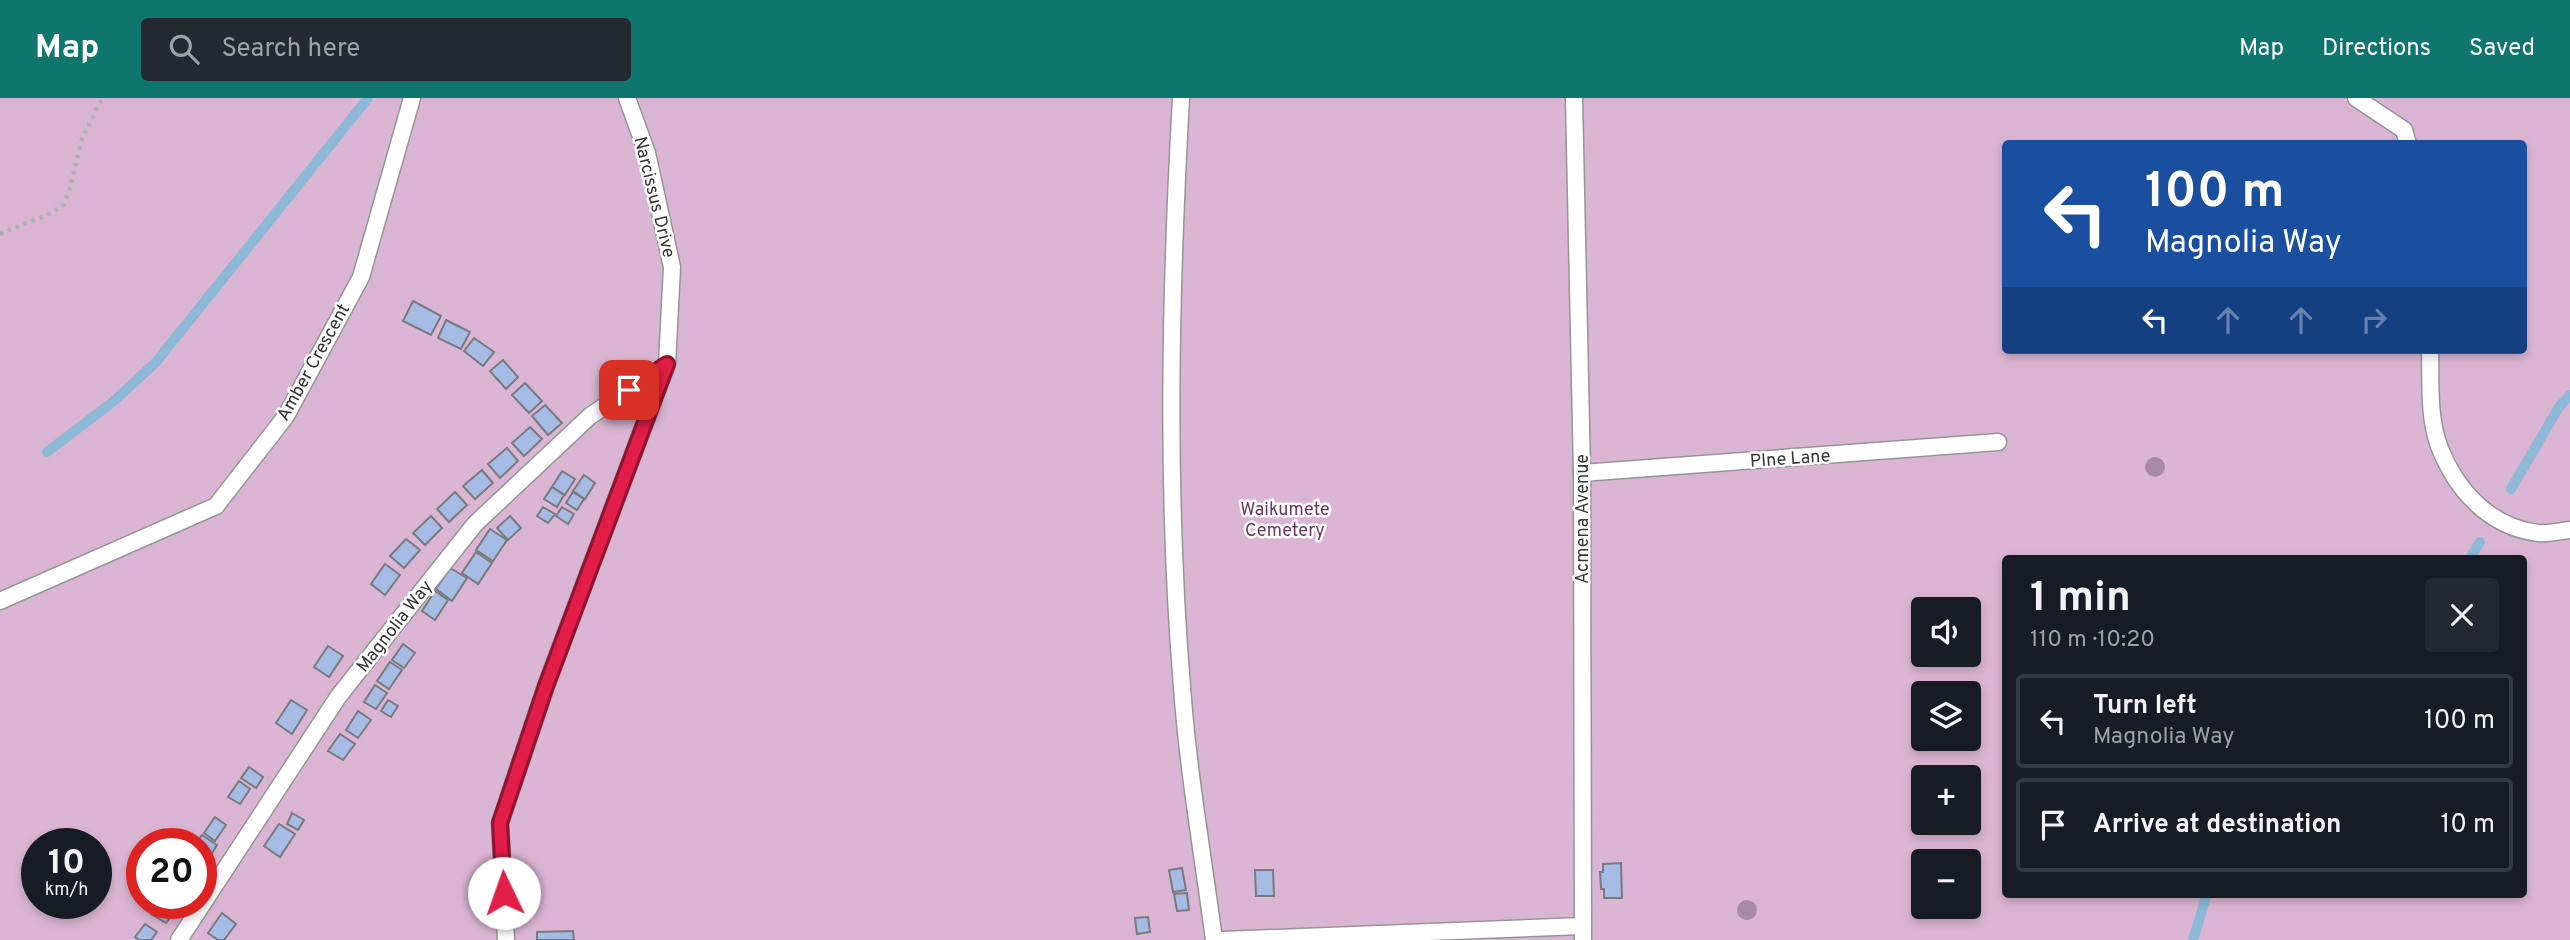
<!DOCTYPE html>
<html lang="en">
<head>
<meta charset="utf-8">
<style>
  body { margin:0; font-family:Overpass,sans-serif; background:#242831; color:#f1f3f6; height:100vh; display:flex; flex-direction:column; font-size:26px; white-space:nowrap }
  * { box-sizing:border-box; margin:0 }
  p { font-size:23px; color:#9ea1a6 }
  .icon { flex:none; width:38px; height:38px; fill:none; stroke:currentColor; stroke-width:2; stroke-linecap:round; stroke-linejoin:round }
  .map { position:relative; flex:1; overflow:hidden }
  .panel { position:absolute; left:2002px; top:457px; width:525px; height:343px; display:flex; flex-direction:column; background:#171b24; border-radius:7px; box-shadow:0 4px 10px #0003 }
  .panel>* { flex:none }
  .hud { position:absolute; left:2002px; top:42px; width:525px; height:214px; border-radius:7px; box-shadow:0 4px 10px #0003; background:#1a4fa0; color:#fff; overflow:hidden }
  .fabs { position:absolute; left:1911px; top:499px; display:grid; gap:14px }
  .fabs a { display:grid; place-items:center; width:70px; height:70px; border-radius:7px; background:#171b24; box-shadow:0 4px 10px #0003; font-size:35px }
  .speed { position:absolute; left:21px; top:730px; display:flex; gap:14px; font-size:35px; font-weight:700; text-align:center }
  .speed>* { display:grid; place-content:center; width:91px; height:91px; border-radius:50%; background:#171b24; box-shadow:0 4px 10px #0003; line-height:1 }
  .speed small { font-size:18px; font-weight:400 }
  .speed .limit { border:10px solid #d22; background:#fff; color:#111 }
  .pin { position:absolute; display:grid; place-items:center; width:60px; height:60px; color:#fff; margin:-30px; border-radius:14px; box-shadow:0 4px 10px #0006 }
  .me { position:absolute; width:77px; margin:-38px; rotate:357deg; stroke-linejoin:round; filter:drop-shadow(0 0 5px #0008) }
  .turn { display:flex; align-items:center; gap:24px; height:147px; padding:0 28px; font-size:32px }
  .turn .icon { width:91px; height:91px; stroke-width:2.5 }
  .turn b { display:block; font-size:49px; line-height:60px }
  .lanes { display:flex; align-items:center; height:66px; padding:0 28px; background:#0003; justify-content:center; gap:35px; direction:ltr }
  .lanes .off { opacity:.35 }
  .round { display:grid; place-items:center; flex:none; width:74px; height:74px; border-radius:7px; background:#242831 }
  .head { display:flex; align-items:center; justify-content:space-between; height:119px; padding:0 28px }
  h1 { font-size:42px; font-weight:700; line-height:52px }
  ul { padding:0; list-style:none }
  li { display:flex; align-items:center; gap:21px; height:94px; margin:0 14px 10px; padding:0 14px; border:4px solid #363941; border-radius:7px }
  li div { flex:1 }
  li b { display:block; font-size:26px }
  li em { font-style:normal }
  header { display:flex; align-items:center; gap:42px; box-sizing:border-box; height:98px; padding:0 35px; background:#0f766e; color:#fff }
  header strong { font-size:33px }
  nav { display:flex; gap:38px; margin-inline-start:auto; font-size:24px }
  .search { width:490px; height:63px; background:#242831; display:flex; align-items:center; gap:18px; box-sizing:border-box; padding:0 24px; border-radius:7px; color:#9ea1a6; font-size:26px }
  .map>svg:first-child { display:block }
  .green { fill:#dbb6d4; fill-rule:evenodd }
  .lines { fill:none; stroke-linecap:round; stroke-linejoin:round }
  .stream { stroke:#8db8d6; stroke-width:10 }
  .building { fill:#a6bce5; stroke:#797a7d; stroke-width:2 }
  .lane-casing { stroke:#959597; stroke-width:19 }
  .path { stroke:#b1b1b4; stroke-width:4.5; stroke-dasharray:3.5 5; stroke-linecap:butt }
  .lane { stroke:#fff; stroke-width:16 }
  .tree { fill:#a78ba4 }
  .route-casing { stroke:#92132f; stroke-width:18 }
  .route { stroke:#e11d48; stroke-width:12 }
  .labels { text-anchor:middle; stroke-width:5; stroke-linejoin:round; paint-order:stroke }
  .street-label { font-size:18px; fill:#353536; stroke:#fefeff }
  .park-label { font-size:18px; fill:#6b3863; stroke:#fefeff }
</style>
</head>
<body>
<header>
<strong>Map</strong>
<div class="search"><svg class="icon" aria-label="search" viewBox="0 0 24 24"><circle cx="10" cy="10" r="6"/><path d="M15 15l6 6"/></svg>Search here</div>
<nav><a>Map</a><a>Directions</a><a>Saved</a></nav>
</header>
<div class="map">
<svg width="2570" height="842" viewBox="0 0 2570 842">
  <rect width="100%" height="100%" fill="#f0f0f3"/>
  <path class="green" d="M0 0H2570V842H0ZM2006 46H2524V252H2006ZM2006 460H2524V796H2006ZM1923 511H1969V556H1923ZM1923 595H1969V640H1923ZM1923 679H1969V724H1923ZM37 746H96V805H37ZM142 746H201V805H142ZM1923 763H1969V808H1923Z"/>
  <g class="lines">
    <g class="stream">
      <polyline points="47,354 114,303 156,264 368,0"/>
      <polyline points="2511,391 2559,309 2570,297"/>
      <polyline points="2470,460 2480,444"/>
      <polyline points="2193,842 2207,796"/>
    </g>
  </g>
  <g class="building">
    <polygon points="413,203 441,218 431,237 403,223"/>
    <polygon points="446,222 470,234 461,251 438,240"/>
    <polygon points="474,240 494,254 483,268 464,253"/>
    <polygon points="503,262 518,279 506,291 490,273"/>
    <polygon points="525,285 542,303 529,315 512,297"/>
    <polygon points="545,307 562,325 548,337 532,318"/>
    <polygon points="530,329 542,341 524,358 512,345"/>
    <polygon points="507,350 518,363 500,380 488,366"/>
    <polygon points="482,372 493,385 475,401 463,388"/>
    <polygon points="562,373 575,381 565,397 552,389"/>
    <polygon points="584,377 595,385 585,401 573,393"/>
    <polygon points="552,389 564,397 557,409 544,401"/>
    <polygon points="455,394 467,407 449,424 437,411"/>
    <polygon points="573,394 584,401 577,412 566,405"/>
    <polygon points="543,409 555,416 548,425 537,418"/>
    <polygon points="562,409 574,416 568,426 556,418"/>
    <polygon points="431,418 442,430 425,447 413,435"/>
    <polygon points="510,418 521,430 508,442 497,430"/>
    <polygon points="490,431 507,442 493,463 476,452"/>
    <polygon points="406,441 420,452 404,470 390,458"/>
    <polygon points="476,454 492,465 478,486 462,475"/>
    <polygon points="385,466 400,477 385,497 371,486"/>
    <polygon points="450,470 467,480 452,503 436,491"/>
    <polygon points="435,493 448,502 435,522 422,513"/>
    <polygon points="403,546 415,555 404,570 392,562"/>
    <polygon points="328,548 343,558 329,579 314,569"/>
    <polygon points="390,564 402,572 389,591 377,583"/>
    <polygon points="375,587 387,595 376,611 364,604"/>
    <polygon points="291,602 307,612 292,636 276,625"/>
    <polygon points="388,602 398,608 391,619 381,613"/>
    <polygon points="358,613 371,622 358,640 346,632"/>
    <polygon points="340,636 355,646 343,662 328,653"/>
    <polygon points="249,669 263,679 256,690 241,680"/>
    <polygon points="239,683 250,691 240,706 228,699"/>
    <polygon points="292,715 304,722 298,732 287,726"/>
    <polygon points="215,719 226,727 215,743 204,735"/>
    <polygon points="279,726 295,736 280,759 264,748"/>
    <polygon points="202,737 217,747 207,763 201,759 201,746 195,746"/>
    <polygon points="1621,765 1622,800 1604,800 1604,791 1601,791 1600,774 1603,774 1603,766"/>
    <polygon points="1182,770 1186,792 1173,794 1169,772"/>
    <polygon points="1255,772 1273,772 1274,798 1256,798"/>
    <polygon points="1187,795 1189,812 1177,813 1174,796"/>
    <polygon points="158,805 181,805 166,825 151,816"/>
    <polygon points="222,815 236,826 224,842 218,842 208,835"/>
    <polygon points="1148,819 1150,834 1137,836 1135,820"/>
    <polygon points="145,826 157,834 151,842 139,842 135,839"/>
    <polygon points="573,833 574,842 537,842 537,834"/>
  </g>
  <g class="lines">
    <defs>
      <g id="lane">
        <path d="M1181 0C1170 196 1166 394 1182 589 1188 673 1203 758 1214 842"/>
        <polyline points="1574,0 1582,375 1583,842"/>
        <polyline points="2356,0 2404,32 2408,46"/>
        <path d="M2430 252C2431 283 2428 318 2439 348 2456 392 2489 429 2538 435 2548 436 2560 433 2570 432"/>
        <polyline points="1582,375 1998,344"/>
        <polyline points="0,503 216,408 286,318 361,179 412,0"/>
        <polyline points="179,842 338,599 475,426 590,318 667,266"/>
        <polyline points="506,842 500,725 546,588 667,266 672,169 647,55 627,0"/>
        <polyline points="1222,842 1582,828"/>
      </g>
    </defs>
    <use href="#lane" class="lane-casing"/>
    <polyline class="path" points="0,136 49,116 63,107 69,94 82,41 102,0"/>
    <use href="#lane" class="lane"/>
  </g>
  <g class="tree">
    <circle cx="2155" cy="369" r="10"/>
    <circle cx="1747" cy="812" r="10"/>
  </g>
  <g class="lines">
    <defs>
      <polyline id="route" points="504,795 500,725 546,588 667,266 629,292"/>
    </defs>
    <use href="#route" class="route-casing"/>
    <use href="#route" class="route"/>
  </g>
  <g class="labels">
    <g class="street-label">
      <text transform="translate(655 99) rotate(76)" y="6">Narcissus Drive</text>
      <text transform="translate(313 264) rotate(-61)" y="6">Amber Crescent</text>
      <text transform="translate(1790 360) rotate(-4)" y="6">PIne Lane</text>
      <text transform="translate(1582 421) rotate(-90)" y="6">Acmena Avenue</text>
      <text transform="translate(394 528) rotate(-52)" y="6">Magnolia Way</text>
    </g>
    <g class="park-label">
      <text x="1285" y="417">Waikumete<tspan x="1285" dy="21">Cemetery</tspan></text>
    </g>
  </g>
</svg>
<div class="fabs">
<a><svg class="icon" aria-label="sound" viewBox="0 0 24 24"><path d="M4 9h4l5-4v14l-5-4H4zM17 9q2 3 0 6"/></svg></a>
<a><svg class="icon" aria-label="layers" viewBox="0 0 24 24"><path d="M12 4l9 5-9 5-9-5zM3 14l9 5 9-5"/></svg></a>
<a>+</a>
<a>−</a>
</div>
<div class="speed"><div>10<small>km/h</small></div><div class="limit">20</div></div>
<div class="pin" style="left:629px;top:292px;background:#d93025"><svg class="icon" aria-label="arrive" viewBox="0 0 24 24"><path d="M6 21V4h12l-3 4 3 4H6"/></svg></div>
<svg class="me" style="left:504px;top:795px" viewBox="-20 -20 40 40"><circle r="19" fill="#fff"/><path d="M0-13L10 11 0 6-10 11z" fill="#e11d48"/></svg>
<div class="hud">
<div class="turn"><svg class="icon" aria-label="left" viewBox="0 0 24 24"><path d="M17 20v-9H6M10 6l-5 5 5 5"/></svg><div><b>100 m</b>Magnolia Way</div></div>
<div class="lanes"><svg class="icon" aria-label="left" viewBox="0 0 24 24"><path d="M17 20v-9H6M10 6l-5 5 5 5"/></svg><svg class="icon off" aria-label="ahead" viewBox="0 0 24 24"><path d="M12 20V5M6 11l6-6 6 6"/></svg><svg class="icon off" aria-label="ahead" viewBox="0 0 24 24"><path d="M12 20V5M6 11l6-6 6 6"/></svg><svg class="icon off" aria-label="right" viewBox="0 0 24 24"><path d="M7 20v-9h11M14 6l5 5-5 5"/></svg></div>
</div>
<section class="panel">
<div class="head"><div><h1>1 min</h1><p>110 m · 10:20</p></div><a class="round"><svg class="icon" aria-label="close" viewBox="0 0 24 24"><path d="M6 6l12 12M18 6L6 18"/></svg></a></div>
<ul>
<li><svg class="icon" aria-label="left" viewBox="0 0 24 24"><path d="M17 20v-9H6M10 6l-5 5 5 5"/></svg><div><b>Turn left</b><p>Magnolia Way</p></div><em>100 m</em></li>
<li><svg class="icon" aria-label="arrive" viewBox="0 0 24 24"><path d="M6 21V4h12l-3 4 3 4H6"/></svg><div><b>Arrive at destination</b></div><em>10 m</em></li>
</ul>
</section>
</div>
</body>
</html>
